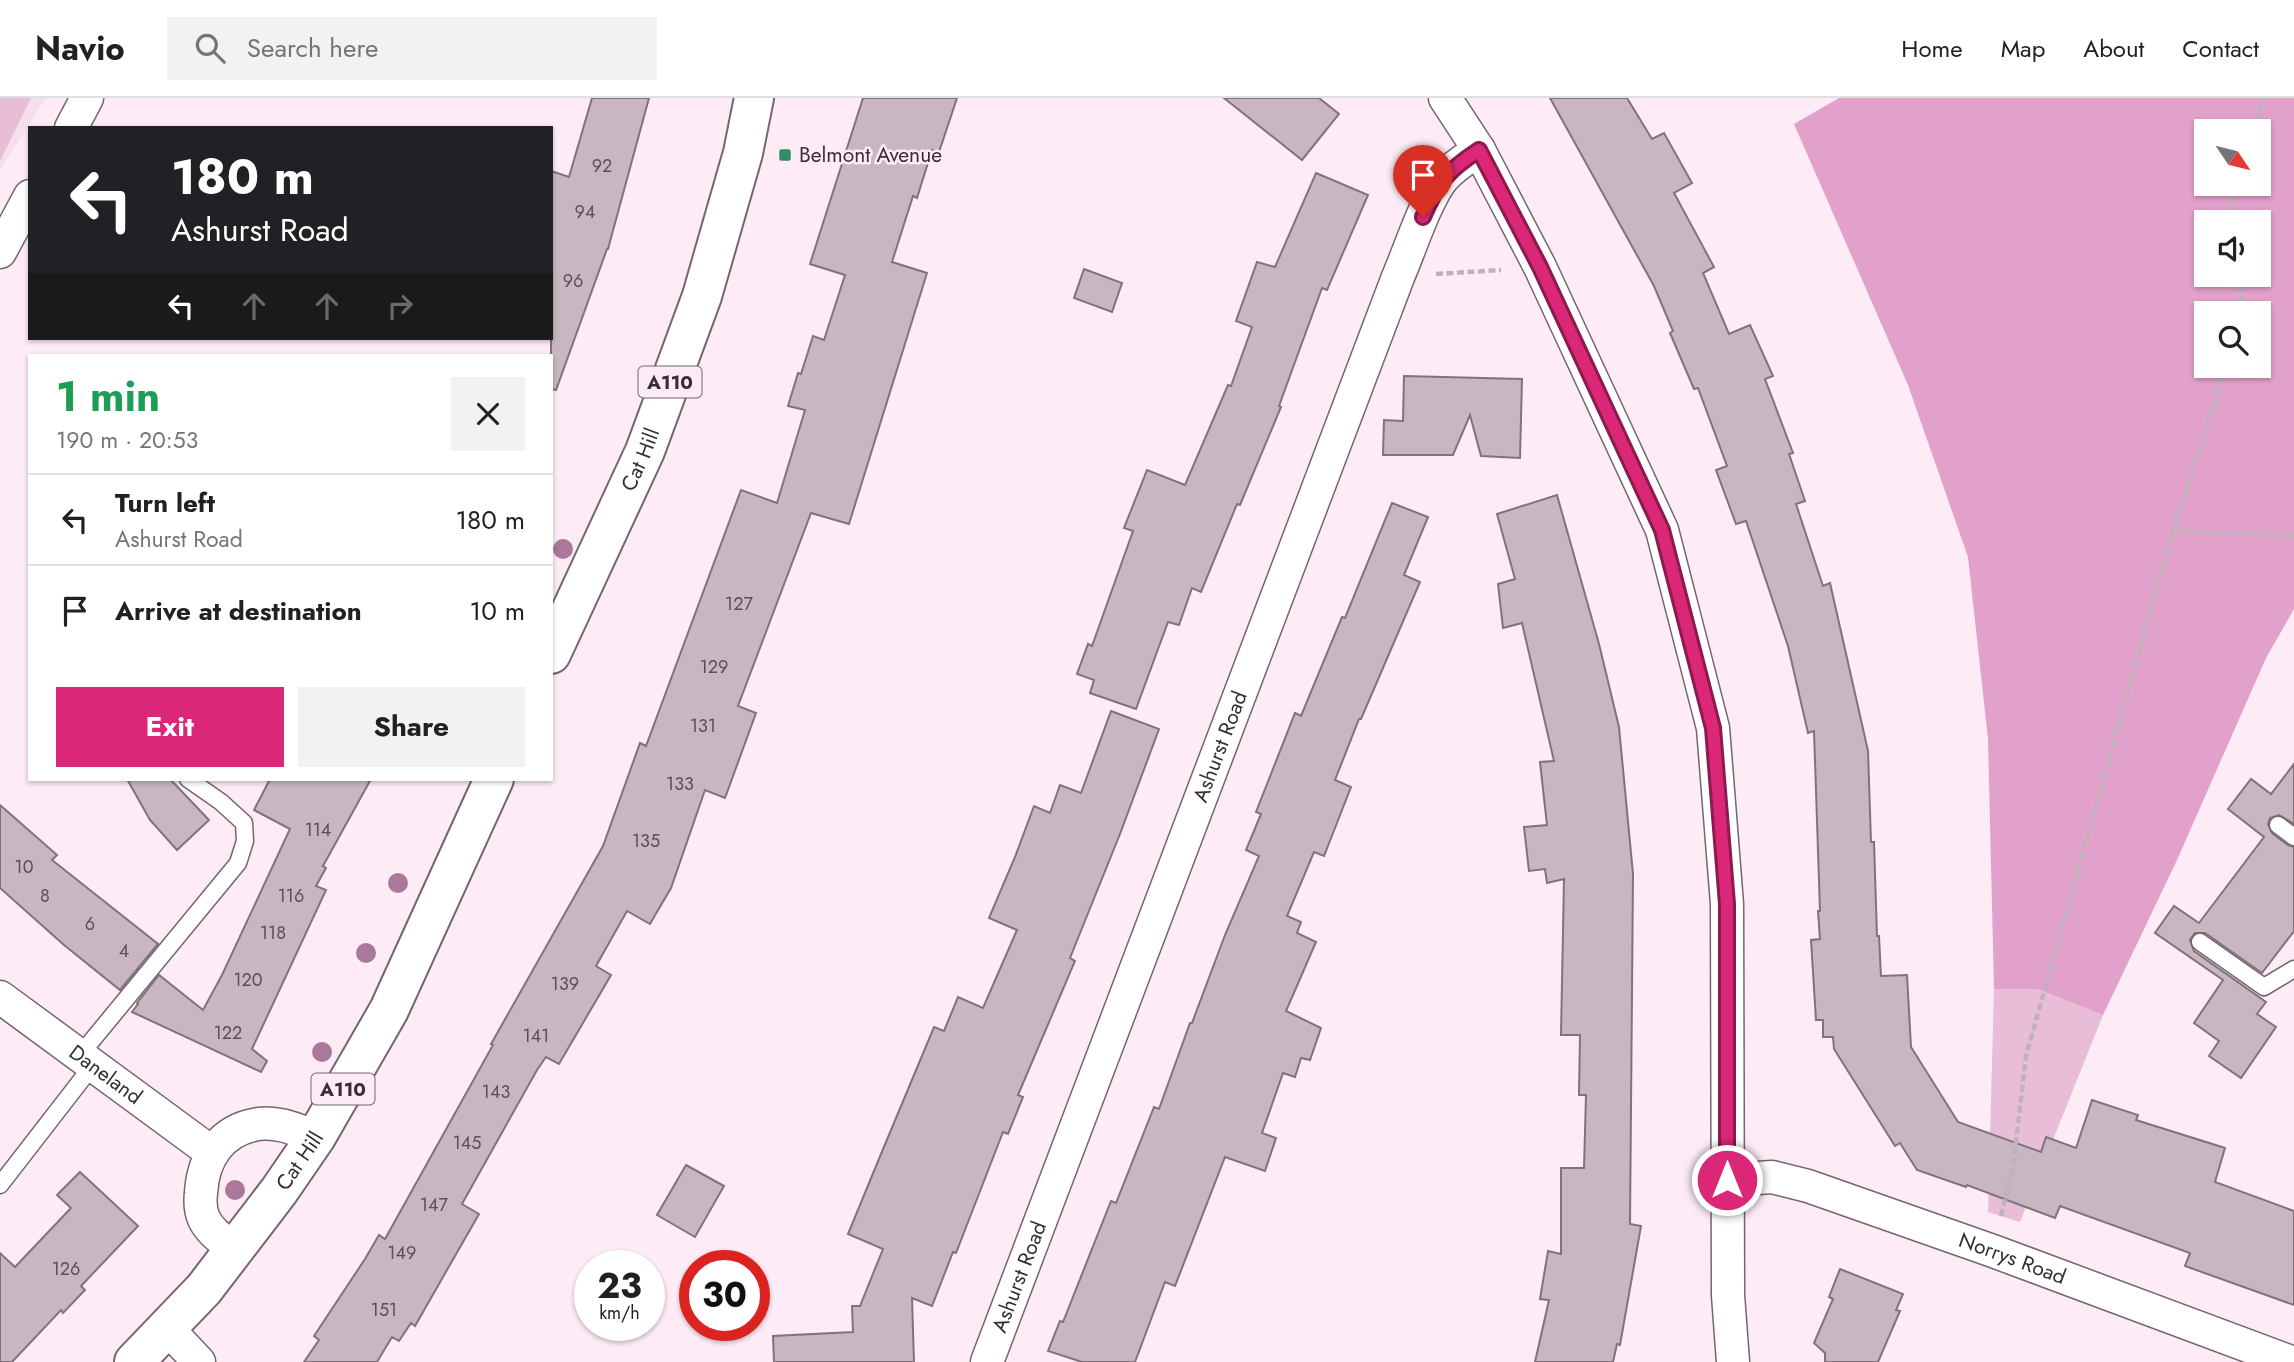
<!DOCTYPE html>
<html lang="en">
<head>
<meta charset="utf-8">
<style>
  body { margin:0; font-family:Jost,sans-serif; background:#f2f2f2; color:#202124; height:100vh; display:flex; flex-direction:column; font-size:26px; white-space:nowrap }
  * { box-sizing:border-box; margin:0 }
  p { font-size:23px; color:#757577 }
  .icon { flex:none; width:38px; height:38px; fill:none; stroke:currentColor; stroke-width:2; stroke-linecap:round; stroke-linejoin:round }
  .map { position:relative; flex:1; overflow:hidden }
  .details { position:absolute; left:28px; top:256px; width:525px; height:427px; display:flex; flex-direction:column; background:#fff; border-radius:0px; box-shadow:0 2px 5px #0004 }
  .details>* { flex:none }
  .banner { position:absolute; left:28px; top:28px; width:525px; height:214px; border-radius:0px; box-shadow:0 2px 5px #0004; background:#202124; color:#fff; overflow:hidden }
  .needle { width:46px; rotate:125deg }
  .fabs { position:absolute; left:2194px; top:21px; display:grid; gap:14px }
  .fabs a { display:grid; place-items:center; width:77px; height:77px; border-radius:0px; background:#fff; box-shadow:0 2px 5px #0004; font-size:35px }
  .speed { position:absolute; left:574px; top:1152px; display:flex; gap:14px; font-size:35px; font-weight:700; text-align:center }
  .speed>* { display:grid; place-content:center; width:91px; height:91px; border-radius:50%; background:#fff; box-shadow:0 2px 5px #0004; line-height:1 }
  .speed small { font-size:18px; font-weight:400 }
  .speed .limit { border:10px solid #d22; background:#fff; color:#111 }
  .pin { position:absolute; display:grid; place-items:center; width:60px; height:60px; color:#fff; margin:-72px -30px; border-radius:50% 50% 50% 0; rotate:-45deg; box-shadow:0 0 7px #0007 }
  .pin .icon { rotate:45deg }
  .me { position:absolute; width:77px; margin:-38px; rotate:0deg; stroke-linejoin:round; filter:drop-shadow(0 0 5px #0008) }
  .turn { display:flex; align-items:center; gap:24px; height:147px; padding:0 28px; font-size:32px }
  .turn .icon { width:91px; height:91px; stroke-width:2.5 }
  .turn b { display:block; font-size:49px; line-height:60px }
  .lanes { display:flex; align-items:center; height:66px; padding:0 28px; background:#0003; justify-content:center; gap:35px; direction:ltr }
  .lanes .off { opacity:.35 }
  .round { display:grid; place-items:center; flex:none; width:74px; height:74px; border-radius:0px; background:#f2f2f2 }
  .summary { display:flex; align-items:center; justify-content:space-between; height:119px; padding:0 28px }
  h1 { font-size:42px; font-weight:700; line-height:52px; color:#1e9e55 }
  .cta { display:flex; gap:14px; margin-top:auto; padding:14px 28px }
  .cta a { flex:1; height:80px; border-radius:0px; background:#db2777; color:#fff; font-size:28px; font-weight:700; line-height:80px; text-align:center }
  .cta a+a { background:#f2f2f2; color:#202124 }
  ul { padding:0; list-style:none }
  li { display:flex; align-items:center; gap:21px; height:91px; padding:0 28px; border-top:2px solid #e0e0e0 }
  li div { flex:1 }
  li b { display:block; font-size:26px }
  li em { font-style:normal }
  header { display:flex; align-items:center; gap:42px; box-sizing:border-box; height:98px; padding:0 35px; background:#fff; border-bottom:2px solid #e0e0e0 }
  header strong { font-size:33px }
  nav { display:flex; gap:38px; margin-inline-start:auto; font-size:24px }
  .search { width:490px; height:63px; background:#f2f2f2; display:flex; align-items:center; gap:18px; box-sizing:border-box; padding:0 24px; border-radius:0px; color:#757577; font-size:26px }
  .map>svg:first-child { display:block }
  .built { fill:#f7deed }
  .green { fill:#e7bdd7 }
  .forest { fill:#e2a1ca; fill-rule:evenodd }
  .building { fill:#c8b7c1; stroke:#82727c; stroke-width:2 }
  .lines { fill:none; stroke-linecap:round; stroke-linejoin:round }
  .lane-casing { stroke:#75656f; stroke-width:19 }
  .street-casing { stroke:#75656f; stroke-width:35 }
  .primary-casing { stroke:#75656f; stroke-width:42 }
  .path { stroke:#c0b2ba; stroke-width:4.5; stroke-dasharray:7 3.5; stroke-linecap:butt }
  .lane { stroke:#fff; stroke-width:16 }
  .street { stroke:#fff; stroke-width:32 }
  .primary { stroke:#fff; stroke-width:38 }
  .tree { fill:#a9789a }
  .route-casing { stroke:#8e194d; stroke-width:18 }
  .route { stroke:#db2777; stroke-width:12 }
  .poi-dot { fill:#2f8d64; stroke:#fdebf5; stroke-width:2.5 }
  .labels { text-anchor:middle; stroke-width:5; stroke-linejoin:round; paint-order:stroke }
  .number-label { font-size:18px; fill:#5a5156 }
  .shield { fill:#fdebf5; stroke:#71676d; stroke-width:2 }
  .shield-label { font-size:19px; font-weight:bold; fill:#352f33 }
  .poi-label { font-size:21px; fill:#352f33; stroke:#fdebf5; text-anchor:start }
  .street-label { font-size:21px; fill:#352f33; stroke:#fdebf5 }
</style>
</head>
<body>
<header>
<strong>Navio</strong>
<div class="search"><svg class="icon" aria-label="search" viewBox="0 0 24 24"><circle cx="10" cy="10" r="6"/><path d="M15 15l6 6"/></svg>Search here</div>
<nav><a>Home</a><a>Map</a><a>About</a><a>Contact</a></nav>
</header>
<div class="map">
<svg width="2294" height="1264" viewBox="0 0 2294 1264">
  <rect width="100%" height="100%" fill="#fdebf5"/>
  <polygon class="built" points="0,0 46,0 0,72"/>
  <g class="green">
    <polygon points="0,0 31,0 0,63"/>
    <polygon points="1994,891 2037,891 2103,917 2020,1124 1988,1114"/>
  </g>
  <path class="forest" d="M1839 0H2294V511L2266 560 2177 762 2103 917 2037 891H1994L1988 641 1968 459 1908 287 1794 26ZM2207 33H2259V86H2207ZM2207 124H2259V177H2207ZM2207 215H2259V268H2207Z"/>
  <g class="building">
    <polygon points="592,0 649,0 608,151 607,151 556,292 551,291 551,73 569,79"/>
    <polygon points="863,0 957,0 939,54 932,52 917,100 913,98 892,164 927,175 849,426 811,415 738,608 756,615 725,700 705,692 671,790 650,826 627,813 596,868 611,877 559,966 546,959 537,972 462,1106 479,1116 415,1228 411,1225 399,1243 392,1239 377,1264 304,1264 319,1242 314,1238 365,1161 379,1137 385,1141 493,947 491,946 603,748 640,645 646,648 741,392 777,405 805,312 788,308 798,275 801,276 813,238 824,242 845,177 810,166"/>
    <polygon points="1224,0 1319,0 1339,16 1302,62"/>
    <polygon points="1550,0 1627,0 1652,41 1664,35 1692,85 1674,95 1714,169 1703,175 1729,236 1750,227 1773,278 1765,281 1793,355 1789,356 1805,403 1796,406 1823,488 1830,485 1868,653 1871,744 1874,744 1877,838 1879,838 1881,878 1907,877 1911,949 1958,1024 2041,1054 2046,1039 2076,1050 2092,1002 2138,1017 2136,1022 2225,1050 2215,1084 2294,1113 2294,1207 2185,1168 2190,1155 2060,1108 2055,1120 1967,1087 1966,1089 1917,1072 1900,1045 1895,1048 1834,951 1833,939 1823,939 1823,922 1816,922 1811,842 1820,841 1818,813 1820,813 1814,633 1808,635 1788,548 1746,423 1736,426 1716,372 1727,368 1698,290 1694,291 1670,235 1673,233 1654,188"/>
    <polygon points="1316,75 1368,97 1327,192 1322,190 1279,308 1281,309 1240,407 1237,406 1201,494 1192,490 1179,527 1168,524 1136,611 1090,595 1094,582 1077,576 1088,546 1092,548 1133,433 1124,430 1147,372 1185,387 1228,287 1231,288 1252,229 1236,223 1257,164 1275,169"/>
    <polygon points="1084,171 1122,185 1112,214 1074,200"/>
    <polygon points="1404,278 1522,281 1520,360 1481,358 1470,317 1453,357 1383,357 1384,322 1403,323"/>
    <polygon points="1557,397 1599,546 1619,629 1633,776 1630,1126 1641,1128 1620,1247 1617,1246 1613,1264 1535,1264 1549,1202 1540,1201 1548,1153 1561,1156 1561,1070 1584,1070 1586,997 1579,997 1580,937 1561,937 1564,781 1547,785 1545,771 1529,773 1524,729 1547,727 1540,664 1554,663 1522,525 1503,530 1498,486 1515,481 1497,416"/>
    <polygon points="1392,405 1428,419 1404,477 1420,484 1361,621 1359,621 1335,682 1351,689 1324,758 1314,754 1287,818 1301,824 1297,835 1316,844 1286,913 1321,930 1310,962 1301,960 1295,979 1283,975 1262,1035 1276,1040 1265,1073 1225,1059 1175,1188 1165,1184 1135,1264 1082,1264 1048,1253 1060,1223 1063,1224 1111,1103 1116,1105 1154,1009 1159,1011 1190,925 1192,925 1225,837 1259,758 1246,752 1261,716 1256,714 1295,615 1301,618 1342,519 1345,520"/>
    <polygon points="1111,613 1159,631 1120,736 1070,860 1075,863 1018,997 1023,999 1008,1036 1003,1034 956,1155 953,1154 932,1208 912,1200 914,1264 774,1264 773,1238 853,1234 852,1208 860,1208 883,1151 848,1136 881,1056 934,929 944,933 958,899 983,910 1017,832 989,820 1015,759 1034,708 1050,715 1060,687 1081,695"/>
    <polygon points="2294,666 2294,726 2279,717 2270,720 2268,726 2272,735 2288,747 2294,749 2294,833 2262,875 2205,835 2195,835 2190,842 2194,853 2266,904 2257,916 2276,929 2241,980 2209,958 2219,943 2194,925 2223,882 2155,835 2174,808 2199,825 2264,739 2228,711 2251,681 2271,696"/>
    <polygon points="127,681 170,681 209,722 177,752 150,722"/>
    <polygon points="270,681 371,681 323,768 326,770 316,788 326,792 252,951 267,963 261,974 132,914 138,906 137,905 159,877 203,912 222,877 290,731 254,712"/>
    <polygon points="0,707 57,757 52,762 158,846 120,892 64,847 0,790"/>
    <polygon points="686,1067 724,1088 695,1139 657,1117"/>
    <polygon points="80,1074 138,1128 81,1188 85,1192 63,1215 61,1212 12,1264 0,1264 0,1155 15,1169 71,1110 57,1097"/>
    <polygon points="1840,1171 1903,1196 1896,1212 1900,1213 1878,1264 1825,1264 1825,1255 1814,1245 1833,1201 1829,1199"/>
  </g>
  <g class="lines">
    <defs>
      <g id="lane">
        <polyline points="2278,727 2294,739"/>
        <polyline points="2200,844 2264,889 2294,871"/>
        <polyline points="80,957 238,765 245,743 244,725 221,704 188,681"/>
        <polyline points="0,1087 93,967"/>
      </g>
      <g id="street">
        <polyline points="1445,0 1479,52 1540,169 1662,432 1713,630 1727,806 1728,1197 1733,1264"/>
        <polyline points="71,30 87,0"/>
        <polyline points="0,154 30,98"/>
        <path id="s1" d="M0 899 211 1054"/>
        <path id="s2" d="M1727 1082 1772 1079 1808 1088 1993 1153 2291 1264"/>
        <path d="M235 1151C224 1143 211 1135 204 1121 201 1114 200 1103 201 1095 203 1060 221 1032 258 1026 279 1023 297 1032 316 1039"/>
        <polyline points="167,1230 199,1264"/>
        <path id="s3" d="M987 1264 1398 179C1409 154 1427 98 1444 79 1454 68 1467 60 1479 52"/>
      </g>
      <g id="primary">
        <path id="s4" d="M551 556 645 353 702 198 743 55 754 0"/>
        <path id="s5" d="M134 1264 204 1191 279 1093 316 1039 389 912 494 681"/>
      </g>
    </defs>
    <use href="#lane" class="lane-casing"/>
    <use href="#street" class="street-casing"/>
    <use href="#primary" class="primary-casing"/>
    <g class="path">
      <polyline points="2254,33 2264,0"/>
      <polyline points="2234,124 2232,102 2237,86"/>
      <polyline points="1436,176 1501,172"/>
      <polyline points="2239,177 2243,215"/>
      <polyline points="2173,433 2294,437"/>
      <polyline points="2001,1118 2013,1069 2026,958 2173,433 2226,268"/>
    </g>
    <use href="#lane" class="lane"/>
    <use href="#street" class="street"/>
    <use href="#primary" class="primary"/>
  </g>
  <g class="tree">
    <circle cx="563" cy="451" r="10"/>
    <circle cx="398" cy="785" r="10"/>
    <circle cx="366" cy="855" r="10"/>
    <circle cx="322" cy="954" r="10"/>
    <circle cx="235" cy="1092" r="10"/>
  </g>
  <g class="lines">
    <defs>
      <path id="route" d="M1423 119C1438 84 1447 73 1479 52L1540 169 1662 432 1713 630 1727 806V1082"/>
    </defs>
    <use href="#route" class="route-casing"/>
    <use href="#route" class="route"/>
  </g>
  <rect class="poi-dot" x="778" y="50" width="14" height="14" rx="3.5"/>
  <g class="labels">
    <g class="number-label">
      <text x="602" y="74">92</text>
      <text x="585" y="120">94</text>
      <text x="573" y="189">96</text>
      <text x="739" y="512">127</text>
      <text x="714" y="575">129</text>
      <text x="703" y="634">131</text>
      <text x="680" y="692">133</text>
      <text x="318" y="738">114</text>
      <text x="646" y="749">135</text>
      <text x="24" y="775">10</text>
      <text x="45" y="804">8</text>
      <text x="291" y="804">116</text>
      <text x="90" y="832">6</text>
      <text x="273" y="841">118</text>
      <text x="124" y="859">4</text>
      <text x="248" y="888">120</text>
      <text x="565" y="892">139</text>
      <text x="228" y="941">122</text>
      <text x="536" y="944">141</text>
      <text x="496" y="1000">143</text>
      <text x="467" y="1051">145</text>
      <text x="434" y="1113">147</text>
      <text x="402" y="1161">149</text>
      <text x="66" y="1177">126</text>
      <text x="384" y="1218">151</text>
    </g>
    <g class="shield">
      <rect x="638.5" y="268.5" width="63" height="31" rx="5"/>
      <rect x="311.5" y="975.5" width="63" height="31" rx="5"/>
    </g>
    <g class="shield-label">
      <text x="670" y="291">A110</text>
      <text x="343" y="998">A110</text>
    </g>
    <g class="poi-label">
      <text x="799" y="64">Belmont Avenue</text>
    </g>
    <g class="street-label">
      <text dy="7" stroke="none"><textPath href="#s4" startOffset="214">Cat Hill</textPath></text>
      <text dy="7" stroke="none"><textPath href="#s3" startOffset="658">Ashurst Road</textPath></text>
      <text dy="7" stroke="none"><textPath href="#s1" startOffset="131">Daneland</textPath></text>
      <text dy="7" stroke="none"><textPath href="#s5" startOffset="261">Cat Hill</textPath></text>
      <text dy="7" stroke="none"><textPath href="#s2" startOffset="299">Norrys Road</textPath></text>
      <text dy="7" stroke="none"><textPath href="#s3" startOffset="91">Ashurst Road</textPath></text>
    </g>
  </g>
</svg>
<div class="fabs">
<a><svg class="needle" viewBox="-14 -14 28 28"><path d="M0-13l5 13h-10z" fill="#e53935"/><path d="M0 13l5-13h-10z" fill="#757577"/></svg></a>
<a><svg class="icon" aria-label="sound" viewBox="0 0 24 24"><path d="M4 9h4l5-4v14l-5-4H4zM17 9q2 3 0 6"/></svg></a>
<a><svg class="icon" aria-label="search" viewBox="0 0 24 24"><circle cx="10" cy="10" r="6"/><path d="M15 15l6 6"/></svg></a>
</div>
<div class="speed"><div>23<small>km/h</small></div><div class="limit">30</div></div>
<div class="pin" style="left:1423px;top:119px;background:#d93025"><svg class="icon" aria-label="arrive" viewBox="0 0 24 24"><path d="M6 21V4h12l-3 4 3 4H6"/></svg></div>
<svg class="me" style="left:1727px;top:1082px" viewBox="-20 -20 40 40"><circle r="17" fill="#db2777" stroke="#fff" stroke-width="3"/><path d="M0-11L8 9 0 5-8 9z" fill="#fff"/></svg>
<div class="banner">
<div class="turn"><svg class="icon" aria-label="left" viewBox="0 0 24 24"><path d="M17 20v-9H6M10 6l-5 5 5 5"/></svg><div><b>180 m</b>Ashurst Road</div></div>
<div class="lanes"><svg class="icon" aria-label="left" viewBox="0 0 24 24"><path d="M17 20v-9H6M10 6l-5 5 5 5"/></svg><svg class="icon off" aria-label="ahead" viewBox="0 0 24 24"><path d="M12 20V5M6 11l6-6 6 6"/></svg><svg class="icon off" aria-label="ahead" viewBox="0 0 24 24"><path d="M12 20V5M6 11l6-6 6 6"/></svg><svg class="icon off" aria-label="right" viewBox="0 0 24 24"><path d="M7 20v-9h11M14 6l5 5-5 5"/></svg></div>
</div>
<section class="details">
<div class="summary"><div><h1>1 min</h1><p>190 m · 20:53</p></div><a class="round"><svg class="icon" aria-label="close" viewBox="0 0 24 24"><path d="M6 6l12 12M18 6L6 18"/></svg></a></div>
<ul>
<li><svg class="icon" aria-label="left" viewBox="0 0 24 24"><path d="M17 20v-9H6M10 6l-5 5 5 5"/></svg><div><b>Turn left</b><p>Ashurst Road</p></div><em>180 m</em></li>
<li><svg class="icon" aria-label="arrive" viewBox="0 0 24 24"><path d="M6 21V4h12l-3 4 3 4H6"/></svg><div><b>Arrive at destination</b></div><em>10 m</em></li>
</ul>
<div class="cta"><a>Exit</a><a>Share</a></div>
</section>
</div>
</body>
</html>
